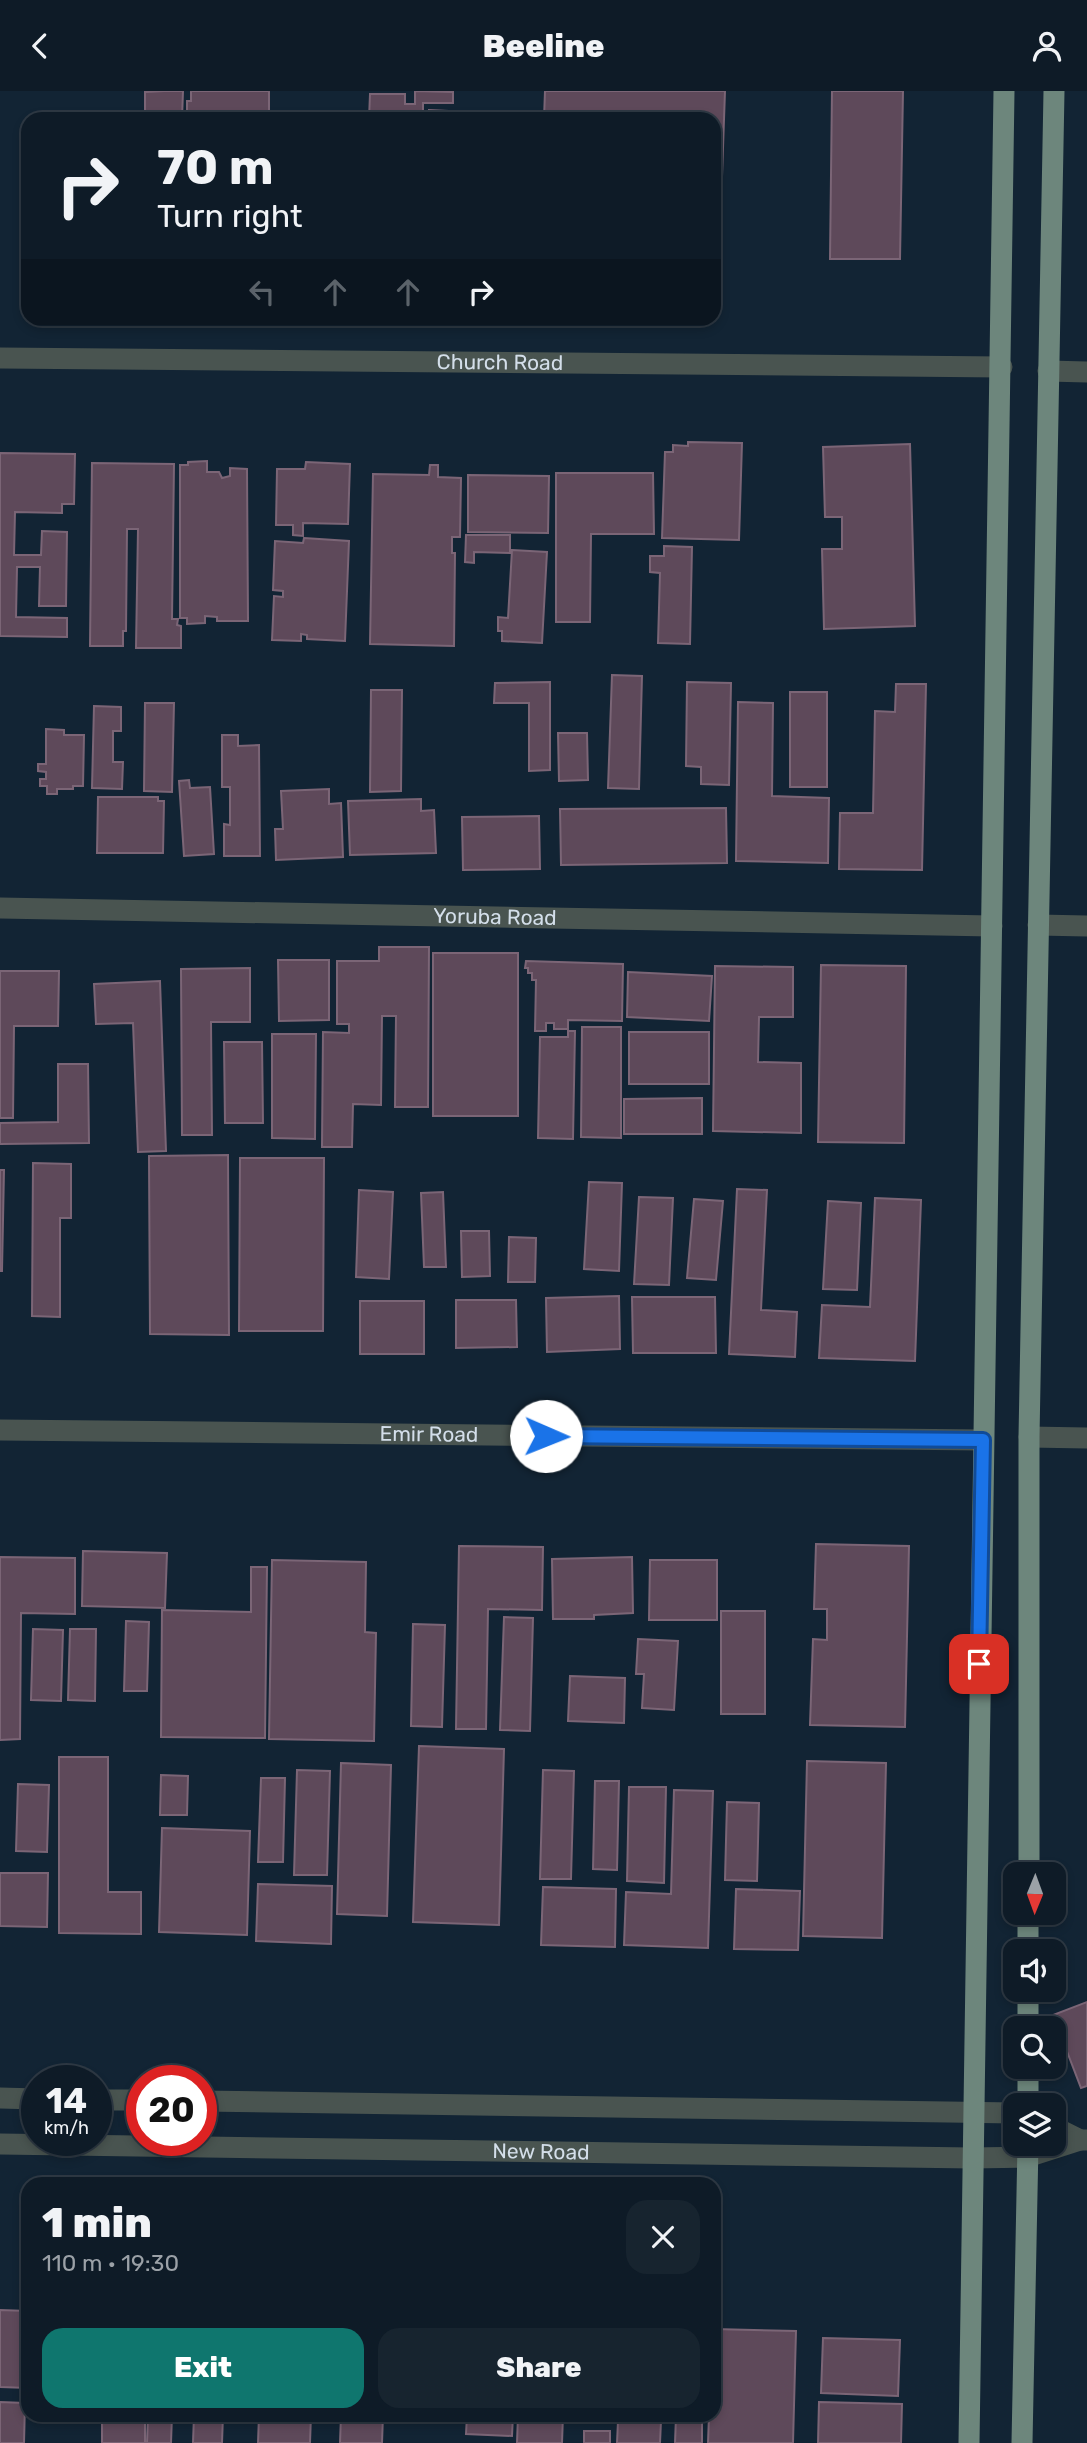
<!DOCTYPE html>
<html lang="en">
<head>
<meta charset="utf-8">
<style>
  body { margin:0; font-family:Rubik,sans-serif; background:#17242f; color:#f1f3f6; height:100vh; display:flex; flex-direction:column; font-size:26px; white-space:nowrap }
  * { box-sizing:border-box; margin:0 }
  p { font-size:23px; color:#9ba1a7 }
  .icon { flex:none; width:38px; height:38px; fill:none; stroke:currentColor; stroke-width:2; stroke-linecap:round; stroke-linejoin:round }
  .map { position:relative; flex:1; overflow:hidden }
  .sheet { position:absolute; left:21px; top:2086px; width:700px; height:245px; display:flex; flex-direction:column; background:#0e1b27; border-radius:21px; box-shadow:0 4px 10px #0003,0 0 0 2px #2e3944 }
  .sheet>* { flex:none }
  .hud { position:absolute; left:21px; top:21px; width:700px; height:214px; border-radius:21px; box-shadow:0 4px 10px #0003,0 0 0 2px #2e3944; background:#0e1b27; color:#f1f3f6; overflow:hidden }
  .needle { width:46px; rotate:181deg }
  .buttons { position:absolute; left:1003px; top:1771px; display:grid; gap:14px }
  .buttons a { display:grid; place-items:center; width:63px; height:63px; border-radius:14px; background:#0e1b27; box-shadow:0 4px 10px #0003,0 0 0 2px #2e3944; font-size:35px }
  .speed { position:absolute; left:21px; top:1974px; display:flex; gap:14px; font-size:35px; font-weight:700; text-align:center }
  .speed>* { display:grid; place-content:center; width:91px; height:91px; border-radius:50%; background:#0e1b27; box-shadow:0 4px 10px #0003,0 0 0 2px #2e3944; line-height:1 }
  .speed small { font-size:18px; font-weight:400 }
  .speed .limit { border:10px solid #d22; background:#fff; color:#111 }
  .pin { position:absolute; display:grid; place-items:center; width:60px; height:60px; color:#fff; margin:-30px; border-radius:14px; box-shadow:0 4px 10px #0006 }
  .me { position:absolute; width:77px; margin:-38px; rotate:91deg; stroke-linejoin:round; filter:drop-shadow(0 0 5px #0008) }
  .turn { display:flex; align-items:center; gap:24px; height:147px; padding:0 21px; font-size:32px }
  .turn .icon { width:91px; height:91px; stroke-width:2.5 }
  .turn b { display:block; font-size:49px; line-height:60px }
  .lanes { display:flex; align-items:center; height:66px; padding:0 21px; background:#0003; justify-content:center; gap:35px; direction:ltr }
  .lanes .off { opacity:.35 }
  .round { display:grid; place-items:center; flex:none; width:74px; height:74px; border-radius:21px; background:#17242f }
  .head { display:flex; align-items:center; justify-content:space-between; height:119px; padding:0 21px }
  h1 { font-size:42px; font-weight:800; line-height:52px }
  .primary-button { display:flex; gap:14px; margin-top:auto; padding:14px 21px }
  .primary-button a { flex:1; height:80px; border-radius:21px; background:#0f766e; color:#fff; font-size:28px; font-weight:800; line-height:80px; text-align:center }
  .primary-button a+a { background:#17242f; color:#f1f3f6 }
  header { display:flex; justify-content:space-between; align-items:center; height:91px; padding:0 21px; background:#0e1b27; font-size:32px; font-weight:800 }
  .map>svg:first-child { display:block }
  .building { fill:#5e495a; stroke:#7b6576; stroke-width:2 }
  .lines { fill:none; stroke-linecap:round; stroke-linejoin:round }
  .minor { stroke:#495450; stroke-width:21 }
  .major { stroke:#6d867c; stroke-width:21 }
  .route-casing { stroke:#114b97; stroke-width:18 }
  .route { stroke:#1a73e8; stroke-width:12 }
  .labels { text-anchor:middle; stroke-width:7; stroke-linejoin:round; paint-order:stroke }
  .street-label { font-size:21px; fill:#d3dee9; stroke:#060d13 }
</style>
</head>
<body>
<header><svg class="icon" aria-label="back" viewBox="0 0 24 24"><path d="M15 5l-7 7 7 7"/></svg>Beeline<svg class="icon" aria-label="person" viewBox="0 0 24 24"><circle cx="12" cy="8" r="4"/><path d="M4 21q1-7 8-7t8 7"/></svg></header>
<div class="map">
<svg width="1087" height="2352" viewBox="0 0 1087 2352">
  <rect width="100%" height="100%" fill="#122434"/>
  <g class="building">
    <polygon points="164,0 183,0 182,28 110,28 111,21 145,21 145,1"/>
    <polygon points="191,0 269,0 269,28 187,28 187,10 191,10"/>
    <polygon points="415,0 453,1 453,12 423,12 423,28 369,28 370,3 405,3 405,13 415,13"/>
    <polygon points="545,0 725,0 719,171 714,171 714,28 544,28"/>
    <polygon points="832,0 903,0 900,168 830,168"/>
    <polygon points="429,19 448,20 448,28 429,28"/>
    <rect x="332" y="20" width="32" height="8"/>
    <polygon points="688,351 742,352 739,449 662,447 665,361 673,361 673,354 688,355"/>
    <polygon points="910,353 915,535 824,538 822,458 842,458 842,426 825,426 823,356"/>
    <polygon points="0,362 75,363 74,413 62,413 62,422 15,421 14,464 41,464 42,440 67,441 66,515 39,515 40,476 17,476 16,526 67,527 67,546 0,545"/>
    <polygon points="207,370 207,381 219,381 222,387 230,385 230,377 247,378 248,530 217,530 217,526 205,525 205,532 187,533 187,527 180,527 180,374 188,374 188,371"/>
    <polygon points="306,371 350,373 348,433 303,432 303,445 293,444 293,434 276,434 277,378 305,378"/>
    <polygon points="92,372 174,373 172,528 178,528 177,534 181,535 181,557 136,557 138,438 127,438 126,540 123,540 123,555 90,555"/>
    <polygon points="430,374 438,374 438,386 461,387 460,446 452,446 452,462 455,462 454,555 370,553 373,383 429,384"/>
    <polygon points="556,382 653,382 654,443 591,443 590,531 556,531"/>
    <polygon points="468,384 549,385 548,442 468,441"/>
    <polygon points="466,444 510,444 510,462 474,461 474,472 465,471"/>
    <polygon points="304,447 349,450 345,550 307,548 307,544 301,543 301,550 272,549 274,505 283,506 283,500 273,499 275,450 303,452"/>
    <polygon points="664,455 692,456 690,553 658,552 660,482 650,481 650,465 664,465"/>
    <polygon points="512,459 547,461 542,552 502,550 502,540 498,540 498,526 508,527"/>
    <polygon points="612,584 642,585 639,698 608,697"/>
    <polygon points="550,591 550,679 529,680 529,612 494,612 495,592"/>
    <polygon points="687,591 731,592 729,694 701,693 701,676 686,675"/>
    <polygon points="896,593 926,593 922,779 839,778 840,722 873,722 875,620 895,621"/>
    <polygon points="371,599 402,599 401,700 370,701"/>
    <rect x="790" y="601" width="37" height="95"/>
    <polygon points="738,611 773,612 772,705 829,707 828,772 736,770"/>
    <polygon points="145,612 174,612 172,701 144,700"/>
    <polygon points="94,615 121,616 121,640 113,640 113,671 123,671 122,698 92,697"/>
    <polygon points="46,638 64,639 64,644 84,644 83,695 73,695 73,698 57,698 57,703 47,703 47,695 40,695 40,688 46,688 46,681 38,680 38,673 46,673"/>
    <polygon points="558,642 587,642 588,689 559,690"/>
    <polygon points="222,644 238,644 238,655 259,654 260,765 224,765 224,733 230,734 230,696 222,696"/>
    <polygon points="189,689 190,697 210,696 214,763 184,765 179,690"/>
    <polygon points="329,698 329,713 341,712 343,766 276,769 275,738 283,738 281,700"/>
    <polygon points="98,706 158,706 158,710 164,710 163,762 97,762"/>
    <polygon points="421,708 421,720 434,719 436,762 350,764 348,710"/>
    <polygon points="726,717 727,772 561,774 560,718"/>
    <polygon points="539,725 540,778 463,779 462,726"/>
    <polygon points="379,856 429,856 428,1016 395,1016 396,925 382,925 381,1014 353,1013 352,1056 322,1056 323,941 349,942 349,933 337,933 337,870 379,870"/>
    <rect x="433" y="862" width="85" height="163"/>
    <polygon points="278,869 329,869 329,929 279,930"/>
    <polygon points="526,870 623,873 622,930 568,929 568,938 554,938 554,932 546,932 546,940 535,940 536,889 532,889 532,882 528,882 528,877 525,877"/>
    <polygon points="821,874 906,875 904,1052 818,1051"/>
    <polygon points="715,875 793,876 793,926 759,926 758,971 801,972 801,1042 713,1040"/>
    <polygon points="250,877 250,931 211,931 212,1044 182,1044 181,878"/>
    <polygon points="0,880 59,880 58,935 14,935 13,1027 0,1027"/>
    <polygon points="628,881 712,885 709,930 627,926"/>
    <polygon points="160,890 166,1060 138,1061 133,932 96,933 94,893"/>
    <polygon points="582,936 621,936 621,1047 581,1046"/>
    <polygon points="568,940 575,940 573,1048 538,1047 540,946 568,946"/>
    <rect x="629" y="941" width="80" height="52"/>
    <polygon points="272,943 316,943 315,1048 272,1047"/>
    <polygon points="224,951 262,951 263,1032 225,1032"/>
    <polygon points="58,973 88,973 89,1052 0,1053 0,1032 58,1031"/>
    <polygon points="702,1007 702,1043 624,1043 624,1008"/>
    <polygon points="228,1064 229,1244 150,1243 149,1065"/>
    <polygon points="240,1067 324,1067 323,1240 239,1240"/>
    <polygon points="33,1072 71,1073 71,1127 60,1127 60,1226 32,1225"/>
    <polygon points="0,1079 4,1079 2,1180 0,1180"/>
    <polygon points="589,1091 622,1092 619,1180 584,1178"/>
    <polygon points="737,1098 767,1099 761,1219 797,1221 795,1266 729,1263"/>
    <polygon points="359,1099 393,1101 389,1188 356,1186"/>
    <polygon points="443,1101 446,1176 424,1176 421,1102"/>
    <polygon points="639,1106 673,1107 669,1194 634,1193"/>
    <polygon points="875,1107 921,1109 915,1270 819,1267 822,1214 870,1216"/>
    <polygon points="694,1108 723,1110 716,1189 687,1187"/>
    <polygon points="828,1110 861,1112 857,1199 823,1198"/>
    <polygon points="461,1140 489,1140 490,1185 462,1186"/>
    <polygon points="509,1146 536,1147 535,1191 508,1191"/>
    <polygon points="619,1205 620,1258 547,1261 546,1207"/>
    <polygon points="632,1206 715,1206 716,1262 633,1262"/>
    <polygon points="456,1209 516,1209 517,1256 456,1257"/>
    <rect x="360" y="1210" width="64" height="53"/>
    <polygon points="816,1453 909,1455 905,1636 810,1634 813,1548 827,1549 827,1518 814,1518"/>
    <polygon points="459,1455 543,1456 542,1519 488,1518 486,1638 456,1638"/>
    <polygon points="83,1460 167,1462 165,1517 82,1515"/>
    <polygon points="0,1466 75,1467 75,1523 21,1522 20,1648 0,1649"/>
    <polygon points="632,1466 633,1522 594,1524 594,1528 553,1528 552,1468"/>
    <polygon points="272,1469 366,1471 365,1541 376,1542 374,1650 269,1648"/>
    <polygon points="650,1469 717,1469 717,1529 649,1529"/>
    <polygon points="251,1476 267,1476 265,1647 161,1646 162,1519 251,1521"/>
    <rect x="721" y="1520" width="44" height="103"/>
    <polygon points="504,1526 533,1527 530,1640 500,1639"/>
    <polygon points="126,1530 149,1531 147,1600 124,1600"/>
    <polygon points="413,1533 445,1534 442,1636 411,1635"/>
    <polygon points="33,1538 63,1539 61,1610 31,1609"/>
    <polygon points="70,1538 96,1538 95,1610 68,1609"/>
    <polygon points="638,1548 678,1550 674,1619 642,1617 644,1583 636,1583"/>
    <polygon points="570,1585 625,1587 624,1632 568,1630"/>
    <polygon points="419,1655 504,1658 499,1834 413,1831"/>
    <polygon points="59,1666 108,1666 108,1801 141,1801 141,1843 59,1842"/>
    <polygon points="807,1670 886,1672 882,1847 803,1845"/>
    <polygon points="341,1672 391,1674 387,1825 337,1823"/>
    <polygon points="297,1679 330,1680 327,1784 294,1784"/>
    <polygon points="543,1679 574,1680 571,1788 540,1788"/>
    <polygon points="161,1684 188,1685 187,1724 160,1724"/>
    <polygon points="261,1687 285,1687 283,1771 258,1771"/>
    <polygon points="595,1690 619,1690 617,1779 593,1778"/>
    <polygon points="18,1693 49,1694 47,1761 16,1760"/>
    <polygon points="629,1696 666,1696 664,1792 627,1790"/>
    <polygon points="674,1699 713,1700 708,1857 624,1854 626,1801 671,1803"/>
    <polygon points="727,1711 759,1712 757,1790 725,1789"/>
    <polygon points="162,1737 250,1740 247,1844 159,1841"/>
    <polygon points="0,1782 48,1782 47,1836 0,1835"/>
    <polygon points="258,1793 332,1795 331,1853 256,1850"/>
    <polygon points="543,1796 616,1798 615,1856 541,1854"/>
    <polygon points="736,1798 800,1800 798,1859 734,1858"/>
    <polygon points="1087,1911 1087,1995 1081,1997 1053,1924"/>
    <polygon points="0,2219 28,2220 28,2297 0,2296"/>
    <polygon points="714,2238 796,2240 793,2352 708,2352 709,2324 714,2324"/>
    <polygon points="823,2247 900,2249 898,2305 821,2302"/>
    <polygon points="0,2311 25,2312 24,2352 0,2352"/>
    <polygon points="819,2311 902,2313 901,2352 818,2352"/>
    <rect x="102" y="2324" width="43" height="28"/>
    <polygon points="148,2324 172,2324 171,2352 147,2352"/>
    <polygon points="194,2324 223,2324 222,2352 193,2352"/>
    <polygon points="259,2324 311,2324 310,2352 258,2352"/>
    <polygon points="341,2324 383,2324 382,2352 340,2352"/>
    <polygon points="467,2324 513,2324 512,2345 466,2343"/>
    <polygon points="518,2324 563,2324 562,2352 517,2352"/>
    <polygon points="676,2325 702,2326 702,2352 675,2352"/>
    <polygon points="618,2330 661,2330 660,2352 617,2352"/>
    <rect x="584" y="2340" width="26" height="12"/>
  </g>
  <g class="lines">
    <g class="minor">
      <path id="s1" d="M0 267 1002 276"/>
      <polyline points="1048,280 1087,281"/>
      <path id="s2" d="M0 817 992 835"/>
      <polyline points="1038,834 1087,835"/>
      <path id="s3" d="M0 1339 983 1349"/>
      <polyline points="1029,1346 1087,1347"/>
      <polyline points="0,2007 37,2008"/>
      <polyline points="96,2009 142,2009"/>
      <polyline points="201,2010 1015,2022"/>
      <polyline points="1054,2036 1080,2049"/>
      <path id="s4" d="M0 2053 972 2067 1027 2066 1080 2049H1087"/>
    </g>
    <g class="major">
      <polyline points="1029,1783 1029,1346 1054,0"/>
      <polyline points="1028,1860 1028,1822"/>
      <polyline points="1028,1937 1028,1899"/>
      <polyline points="1028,2014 1028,1976"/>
      <polyline points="969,2352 1004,0"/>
      <polyline points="1022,2352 1028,2053"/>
    </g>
  </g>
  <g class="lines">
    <defs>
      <polyline id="route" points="546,1345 983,1349 979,1573"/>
    </defs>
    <use href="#route" class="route-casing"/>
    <use href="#route" class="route"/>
  </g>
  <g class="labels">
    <g class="street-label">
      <text dy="7" stroke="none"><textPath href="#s1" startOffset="500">Church Road</textPath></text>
      <text dy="7" stroke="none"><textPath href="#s2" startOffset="495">Yoruba Road</textPath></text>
      <text dy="7" stroke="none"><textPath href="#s3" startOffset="429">Emir Road</textPath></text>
      <text dy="7" stroke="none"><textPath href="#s4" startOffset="541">New Road</textPath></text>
    </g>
  </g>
</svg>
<div class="buttons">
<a><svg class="needle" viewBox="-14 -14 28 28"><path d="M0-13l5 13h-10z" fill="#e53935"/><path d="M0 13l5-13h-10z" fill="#9ba1a7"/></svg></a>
<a><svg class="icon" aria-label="sound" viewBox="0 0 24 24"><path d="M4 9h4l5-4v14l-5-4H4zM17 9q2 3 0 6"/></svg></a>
<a><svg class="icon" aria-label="search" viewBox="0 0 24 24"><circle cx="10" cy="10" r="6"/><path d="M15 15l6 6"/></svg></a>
<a><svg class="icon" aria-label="layers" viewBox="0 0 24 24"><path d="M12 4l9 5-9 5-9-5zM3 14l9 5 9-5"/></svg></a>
</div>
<div class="speed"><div>14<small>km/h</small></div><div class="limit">20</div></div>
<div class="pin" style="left:979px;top:1573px;background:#d93025"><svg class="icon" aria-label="arrive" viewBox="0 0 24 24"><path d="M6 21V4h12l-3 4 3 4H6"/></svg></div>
<svg class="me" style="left:546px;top:1345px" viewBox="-20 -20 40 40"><circle r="19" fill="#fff"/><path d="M0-13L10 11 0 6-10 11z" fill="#1a73e8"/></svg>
<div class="hud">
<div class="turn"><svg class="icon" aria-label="right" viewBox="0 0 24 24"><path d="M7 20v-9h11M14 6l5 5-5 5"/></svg><div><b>70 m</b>Turn right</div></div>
<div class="lanes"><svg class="icon off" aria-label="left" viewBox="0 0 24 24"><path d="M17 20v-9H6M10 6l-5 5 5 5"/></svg><svg class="icon off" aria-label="ahead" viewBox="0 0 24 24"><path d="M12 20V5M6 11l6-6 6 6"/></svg><svg class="icon off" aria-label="ahead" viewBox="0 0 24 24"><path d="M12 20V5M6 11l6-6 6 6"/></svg><svg class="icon" aria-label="right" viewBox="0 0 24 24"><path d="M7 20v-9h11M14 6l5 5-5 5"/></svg></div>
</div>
<section class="sheet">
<div class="head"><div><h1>1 min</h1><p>110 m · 19:30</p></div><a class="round"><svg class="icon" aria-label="close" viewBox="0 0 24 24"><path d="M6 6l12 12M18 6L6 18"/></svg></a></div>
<div class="primary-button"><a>Exit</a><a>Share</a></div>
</section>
</div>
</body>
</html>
